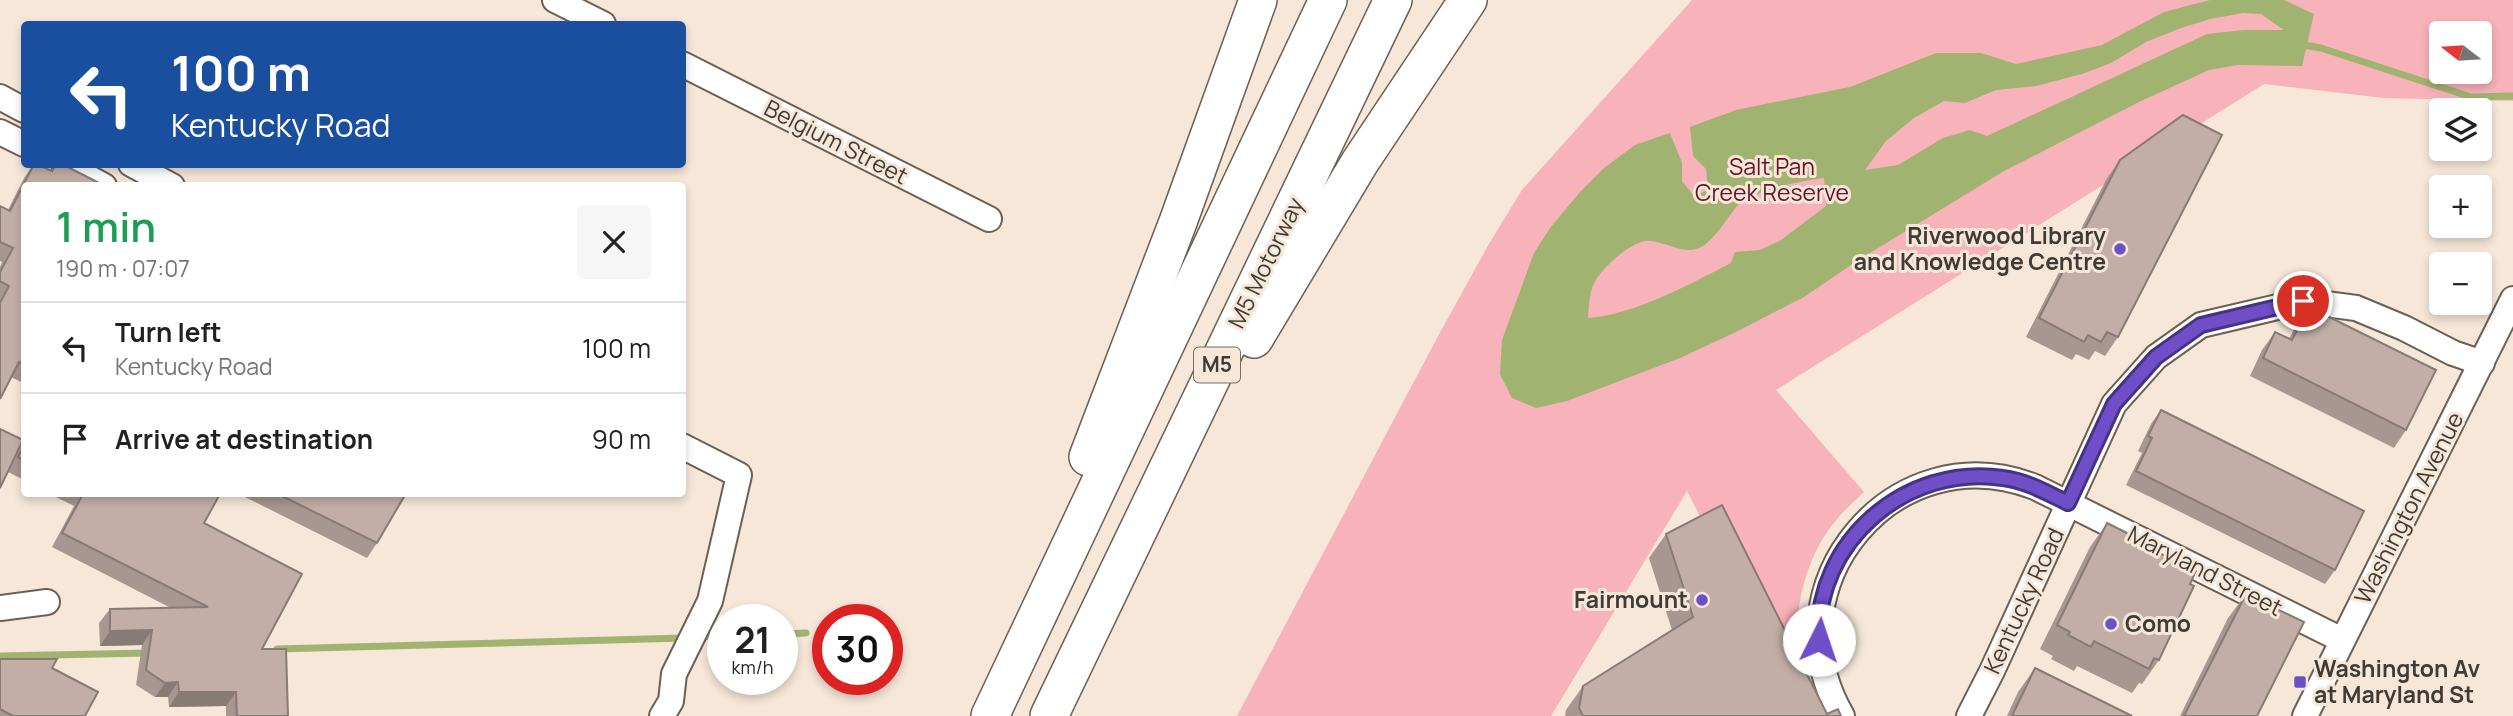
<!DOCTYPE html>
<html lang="en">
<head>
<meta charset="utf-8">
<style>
  body { margin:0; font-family:Manrope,sans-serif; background:#f6f6f6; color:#202124; height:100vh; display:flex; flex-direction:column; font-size:26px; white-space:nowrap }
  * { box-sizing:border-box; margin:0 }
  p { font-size:23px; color:#757577 }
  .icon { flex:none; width:38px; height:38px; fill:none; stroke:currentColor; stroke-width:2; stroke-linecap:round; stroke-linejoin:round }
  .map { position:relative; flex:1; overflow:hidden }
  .drawer { position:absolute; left:21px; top:182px; width:665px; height:315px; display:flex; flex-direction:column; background:#fff; border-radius:7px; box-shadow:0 4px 10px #0003 }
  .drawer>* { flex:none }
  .banner { position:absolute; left:21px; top:21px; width:665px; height:147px; border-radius:7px; box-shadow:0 4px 10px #0003; background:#1a4fa0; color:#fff; overflow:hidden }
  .needle { width:46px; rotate:287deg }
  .fabs { position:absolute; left:2429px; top:21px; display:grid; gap:14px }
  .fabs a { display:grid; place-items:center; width:63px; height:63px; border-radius:7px; background:#fff; box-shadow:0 4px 10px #0003; font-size:35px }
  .speed { position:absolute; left:707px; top:604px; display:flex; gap:14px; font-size:35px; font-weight:700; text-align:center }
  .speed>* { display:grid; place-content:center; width:91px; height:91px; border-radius:50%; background:#fff; box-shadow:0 4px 10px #0003; line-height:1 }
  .speed small { font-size:18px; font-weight:400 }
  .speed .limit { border:10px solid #d22; background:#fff; color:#111 }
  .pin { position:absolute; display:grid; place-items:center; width:60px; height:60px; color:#fff; margin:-30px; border:4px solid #fff; border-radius:50%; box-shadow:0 2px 7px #0007 }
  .me { position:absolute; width:77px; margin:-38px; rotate:4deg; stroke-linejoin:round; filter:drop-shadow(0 0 5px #0008) }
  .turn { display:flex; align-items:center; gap:24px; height:147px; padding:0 35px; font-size:32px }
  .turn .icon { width:91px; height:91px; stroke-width:2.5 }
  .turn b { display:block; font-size:49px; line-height:60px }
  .round { display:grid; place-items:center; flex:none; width:74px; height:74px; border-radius:7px; background:#f6f6f6 }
  .summary { display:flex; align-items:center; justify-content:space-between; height:119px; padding:0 35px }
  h1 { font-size:42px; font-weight:600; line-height:52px; color:#1e9e55 }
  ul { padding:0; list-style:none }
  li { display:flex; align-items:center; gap:21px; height:91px; padding:0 35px; border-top:2px solid #e0e0e0 }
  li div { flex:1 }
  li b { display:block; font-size:26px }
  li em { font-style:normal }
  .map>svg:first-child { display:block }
  .green { fill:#f8b2b9; fill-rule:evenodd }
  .water { fill:#a1b371; fill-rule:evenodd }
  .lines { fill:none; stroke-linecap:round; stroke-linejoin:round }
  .stream { stroke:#a1b371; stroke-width:7 }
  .minor-casing { stroke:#6c6053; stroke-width:28 }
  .highway-casing { stroke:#6c6053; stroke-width:40 }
  .minor { stroke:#fff; stroke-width:24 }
  .highway { stroke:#fff; stroke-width:37 }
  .wall { fill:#a89690 }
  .shaded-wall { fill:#887a75 }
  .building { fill:#c3aea7; stroke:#887a75; stroke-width:2 }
  .route-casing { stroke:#483382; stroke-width:18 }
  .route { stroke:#6e4fc8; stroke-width:12 }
  .poi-dot { fill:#6e4fc8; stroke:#f6e7d8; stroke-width:2.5 }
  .labels { text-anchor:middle; stroke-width:6; stroke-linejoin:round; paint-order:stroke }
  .shield { fill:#f6e7d8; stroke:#776f66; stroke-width:2 }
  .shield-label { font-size:21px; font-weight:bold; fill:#403b35 }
  .street-label { font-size:23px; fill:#403b35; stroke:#f6e7d8 }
  .park-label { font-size:23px; fill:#691127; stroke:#f6e7d8 }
  .poi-label { font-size:23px; font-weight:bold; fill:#403b35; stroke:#f6e7d8; text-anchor:end }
</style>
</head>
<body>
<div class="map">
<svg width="2513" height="716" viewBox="0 0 2513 716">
  <rect width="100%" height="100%" fill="#f6e7d8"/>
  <path class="green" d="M1692 0H2513V101L2383 98 2264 84 1776 390 1864 492C1855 501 1845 509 1837 519 1803 558 1791 620 1799 669L1782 677 1687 491 1551 716H1237L1437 338 1490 242 1522 190ZM2441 33H2480V72H2441Z"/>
  <path class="water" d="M2210 0H2284L2314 14 2302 66 2238 65 2209 70 2141 101 2004 171 1857 261 1804 297 1736 332 1680 358 1567 401 1536 408 1512 398 1500 374 1502 340 1534 253 1550 228 1580 192 1604 168 1635 145 1670 133 1682 163V181L1694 196 1708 190 1706 169 1693 156 1690 127 1736 110 1850 87 1936 53H1981L2016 64 2102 45 2164 12ZM2243 13 2261 14 2284 30H2243L2207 34 1987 136 1970 130 1943 138 1898 165 1865 170 1886 141 1914 118 1944 101 1965 103 1996 90 2036 86 2082 74 2111 63 2146 42 2181 28 2210 19ZM1824 178 1826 206 1781 240 1760 250 1735 252 1731 263C1690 284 1634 315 1588 318 1589 308 1589 294 1593 286 1599 270 1628 244 1645 241 1664 239 1684 258 1703 246 1718 235 1726 219 1738 205 1751 191 1805 180 1824 178Z"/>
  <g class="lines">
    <g class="stream">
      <polyline points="2298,44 2321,48 2471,97 2513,96"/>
      <polyline points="782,634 806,633"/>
      <polyline points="697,637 723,636"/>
      <polyline points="277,649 685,638"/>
      <polyline points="0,656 150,653"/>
    </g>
    <defs>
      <g id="minor">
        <polyline points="555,0 603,24"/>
        <polyline points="682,64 989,219"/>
        <polyline points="0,97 24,110"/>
        <polyline points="0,132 24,144"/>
        <polyline points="64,164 104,186"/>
        <polyline points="131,164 172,186"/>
        <polyline points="0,608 47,602"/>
        <polyline points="662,716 671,701 674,674 710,601 739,475 682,446"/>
        <path d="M1842 716C1766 585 1895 432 2035 487L2342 640"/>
        <polyline points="1969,716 1992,671 2114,404 2156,357 2201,325 2303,301 2356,308 2404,328 2453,353 2482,363"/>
        <polyline points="2305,716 2513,299"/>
      </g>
      <g id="highway">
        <polyline points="1254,339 1360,162 1468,0"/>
        <polyline points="1088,457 1178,222 1258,0"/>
        <polyline points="990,716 1328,0"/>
        <polyline points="1049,716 1393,0"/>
      </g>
    </defs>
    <use href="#minor" class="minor-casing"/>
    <use href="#highway" class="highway-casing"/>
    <use href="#minor" class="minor"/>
    <use href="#highway" class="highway"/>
  </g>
  <g class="wall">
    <polygon points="2120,160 2118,337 2105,356 2095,351 2089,360 2076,354 2072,360 2026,337 2107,178"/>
    <polygon points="34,164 51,171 104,186 24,186 24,380 23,383 11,377 0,399 0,267 2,262 0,261 0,206 8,210 24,178"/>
    <polygon points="2309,307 2406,430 2394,448 2250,376 2262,350 2275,332 2289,339 2296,325"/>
    <polygon points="2161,410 2335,570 2325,584 2126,485 2142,453 2138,451 2151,424"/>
    <polygon points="24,440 24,480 8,472"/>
    <polygon points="50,494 220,494 204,523 262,649 288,716 226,716 226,706 169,707 168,697 155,697 136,685 142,645 100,646 99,623 110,609 171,608 52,547 74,506"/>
    <polygon points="239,494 402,494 377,543 367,558"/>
    <polygon points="2107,523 2141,544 2190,584 2159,660 2142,684 2139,683 2132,693 2077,666 2074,671 2051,659 2053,656 2040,649 2090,547"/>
    <polygon points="1666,534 1827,714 1841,716 1565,716 1566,710 1583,686 1672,630 1649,558"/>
    <polygon points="2246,594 2257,716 2180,716 2228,618"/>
    <polygon points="0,659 52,668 85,716 0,716"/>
    <polygon points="2035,668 2132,716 2007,716 2018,692"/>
  </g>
  <g class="shaded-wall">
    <polygon points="152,630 142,645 100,646 110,631"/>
    <polygon points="178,682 168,697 155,697 165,683"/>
    <polygon points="179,692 236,692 226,706 169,707"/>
  </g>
  <g class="building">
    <polygon points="2183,115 2222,135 2118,337 2107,332 2101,342 2088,335 2084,342 2039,318 2120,160"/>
    <polygon points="34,164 36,164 52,171 56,164 62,164 105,186 24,186 24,364 19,362 0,399 0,303 9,286 0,281 0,272 13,248 0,242 0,206 10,211"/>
    <polygon points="2309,307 2436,370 2406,430 2263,358 2275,332 2292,340"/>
    <polygon points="2161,410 2364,511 2335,570 2136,471 2152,438 2148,436"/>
    <polygon points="0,429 23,440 0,488"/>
    <polygon points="24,446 24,460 18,457"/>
    <polygon points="83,494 220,494 204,523 302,574 262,649 286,649 288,716 237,716 236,692 179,692 178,682 165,683 146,670 152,630 110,631 110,609 208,607 62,533"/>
    <polygon points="278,494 402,494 405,495 377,543"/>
    <polygon points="1722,505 1827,714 1838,709 1841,716 1583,716 1579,708 1583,686 1693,617 1666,534"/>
    <polygon points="2107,523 2143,541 2141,544 2196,571 2190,584 2194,586 2175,626 2159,660 2154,658 2149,669 2094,641 2091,647 2068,635 2070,632 2057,625"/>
    <polygon points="2246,594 2304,622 2257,716 2184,716"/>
    <polygon points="0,659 57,659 52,668 98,692 85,716 13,716 0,709"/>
    <polygon points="2035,668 2132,716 2012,716"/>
  </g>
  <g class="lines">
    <defs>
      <path id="route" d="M1819 640C1814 542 1907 463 2003 478 2027 481 2047 493 2068 503L2114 404 2156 357 2201 325 2303 301"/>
    </defs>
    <use href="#route" class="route-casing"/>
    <use href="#route" class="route"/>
  </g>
  <g class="poi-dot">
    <circle cx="2120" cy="249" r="7"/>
    <circle cx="1702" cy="600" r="7"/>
    <circle cx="2111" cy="624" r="7"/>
    <rect x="2293" y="675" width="14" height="14" rx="3.5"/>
  </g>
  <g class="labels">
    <rect class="shield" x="1194" y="347.5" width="46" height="35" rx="5"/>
    <g class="shield-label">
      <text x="1217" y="372">M5</text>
    </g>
    <g class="street-label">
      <text transform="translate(836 142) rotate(27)" y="8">Belgium Street</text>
      <text transform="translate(1266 263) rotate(-64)" y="8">M5 Motorway</text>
      <text transform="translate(2409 508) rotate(-63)" y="8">Washington Avenue</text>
      <text transform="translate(2205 571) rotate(27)" y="8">Maryland Street</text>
      <text transform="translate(2024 601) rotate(-65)" y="8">Kentucky Road</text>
    </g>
    <g class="park-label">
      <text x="1772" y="175">Salt Pan<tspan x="1772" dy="26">Creek Reserve</tspan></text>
    </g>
    <g class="poi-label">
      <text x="2106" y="244">Riverwood Library<tspan x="2106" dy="26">and Knowledge Centre</tspan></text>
      <text x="1688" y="608">Fairmount</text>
      <text x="2125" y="632" text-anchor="start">Como</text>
      <text x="2314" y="677" text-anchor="start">Washington Av<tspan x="2314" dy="26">at Maryland St</tspan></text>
    </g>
  </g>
</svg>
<div class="fabs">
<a><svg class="needle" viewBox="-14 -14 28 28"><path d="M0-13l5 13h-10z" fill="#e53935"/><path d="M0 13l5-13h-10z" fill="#757577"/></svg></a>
<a><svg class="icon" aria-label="layers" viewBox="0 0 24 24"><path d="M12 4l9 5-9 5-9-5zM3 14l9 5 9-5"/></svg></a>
<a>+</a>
<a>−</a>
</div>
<div class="speed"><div>21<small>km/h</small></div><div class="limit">30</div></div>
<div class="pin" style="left:2303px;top:301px;background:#d93025"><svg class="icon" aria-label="arrive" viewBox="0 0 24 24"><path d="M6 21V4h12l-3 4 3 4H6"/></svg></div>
<svg class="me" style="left:1819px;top:640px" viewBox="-20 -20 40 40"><circle r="19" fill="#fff"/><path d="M0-13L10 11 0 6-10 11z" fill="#6e4fc8"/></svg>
<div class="banner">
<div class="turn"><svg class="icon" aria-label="left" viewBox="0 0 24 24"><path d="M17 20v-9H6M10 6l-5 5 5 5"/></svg><div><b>100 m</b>Kentucky Road</div></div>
</div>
<section class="drawer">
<div class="summary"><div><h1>1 min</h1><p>190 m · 07:07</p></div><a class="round"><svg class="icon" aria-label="close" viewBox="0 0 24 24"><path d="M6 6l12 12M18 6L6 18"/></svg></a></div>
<ul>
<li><svg class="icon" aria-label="left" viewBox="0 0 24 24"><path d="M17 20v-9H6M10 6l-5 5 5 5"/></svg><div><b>Turn left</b><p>Kentucky Road</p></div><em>100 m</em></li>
<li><svg class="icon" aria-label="arrive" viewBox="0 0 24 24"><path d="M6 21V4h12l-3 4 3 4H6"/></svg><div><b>Arrive at destination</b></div><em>90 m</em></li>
</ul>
</section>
</div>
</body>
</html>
